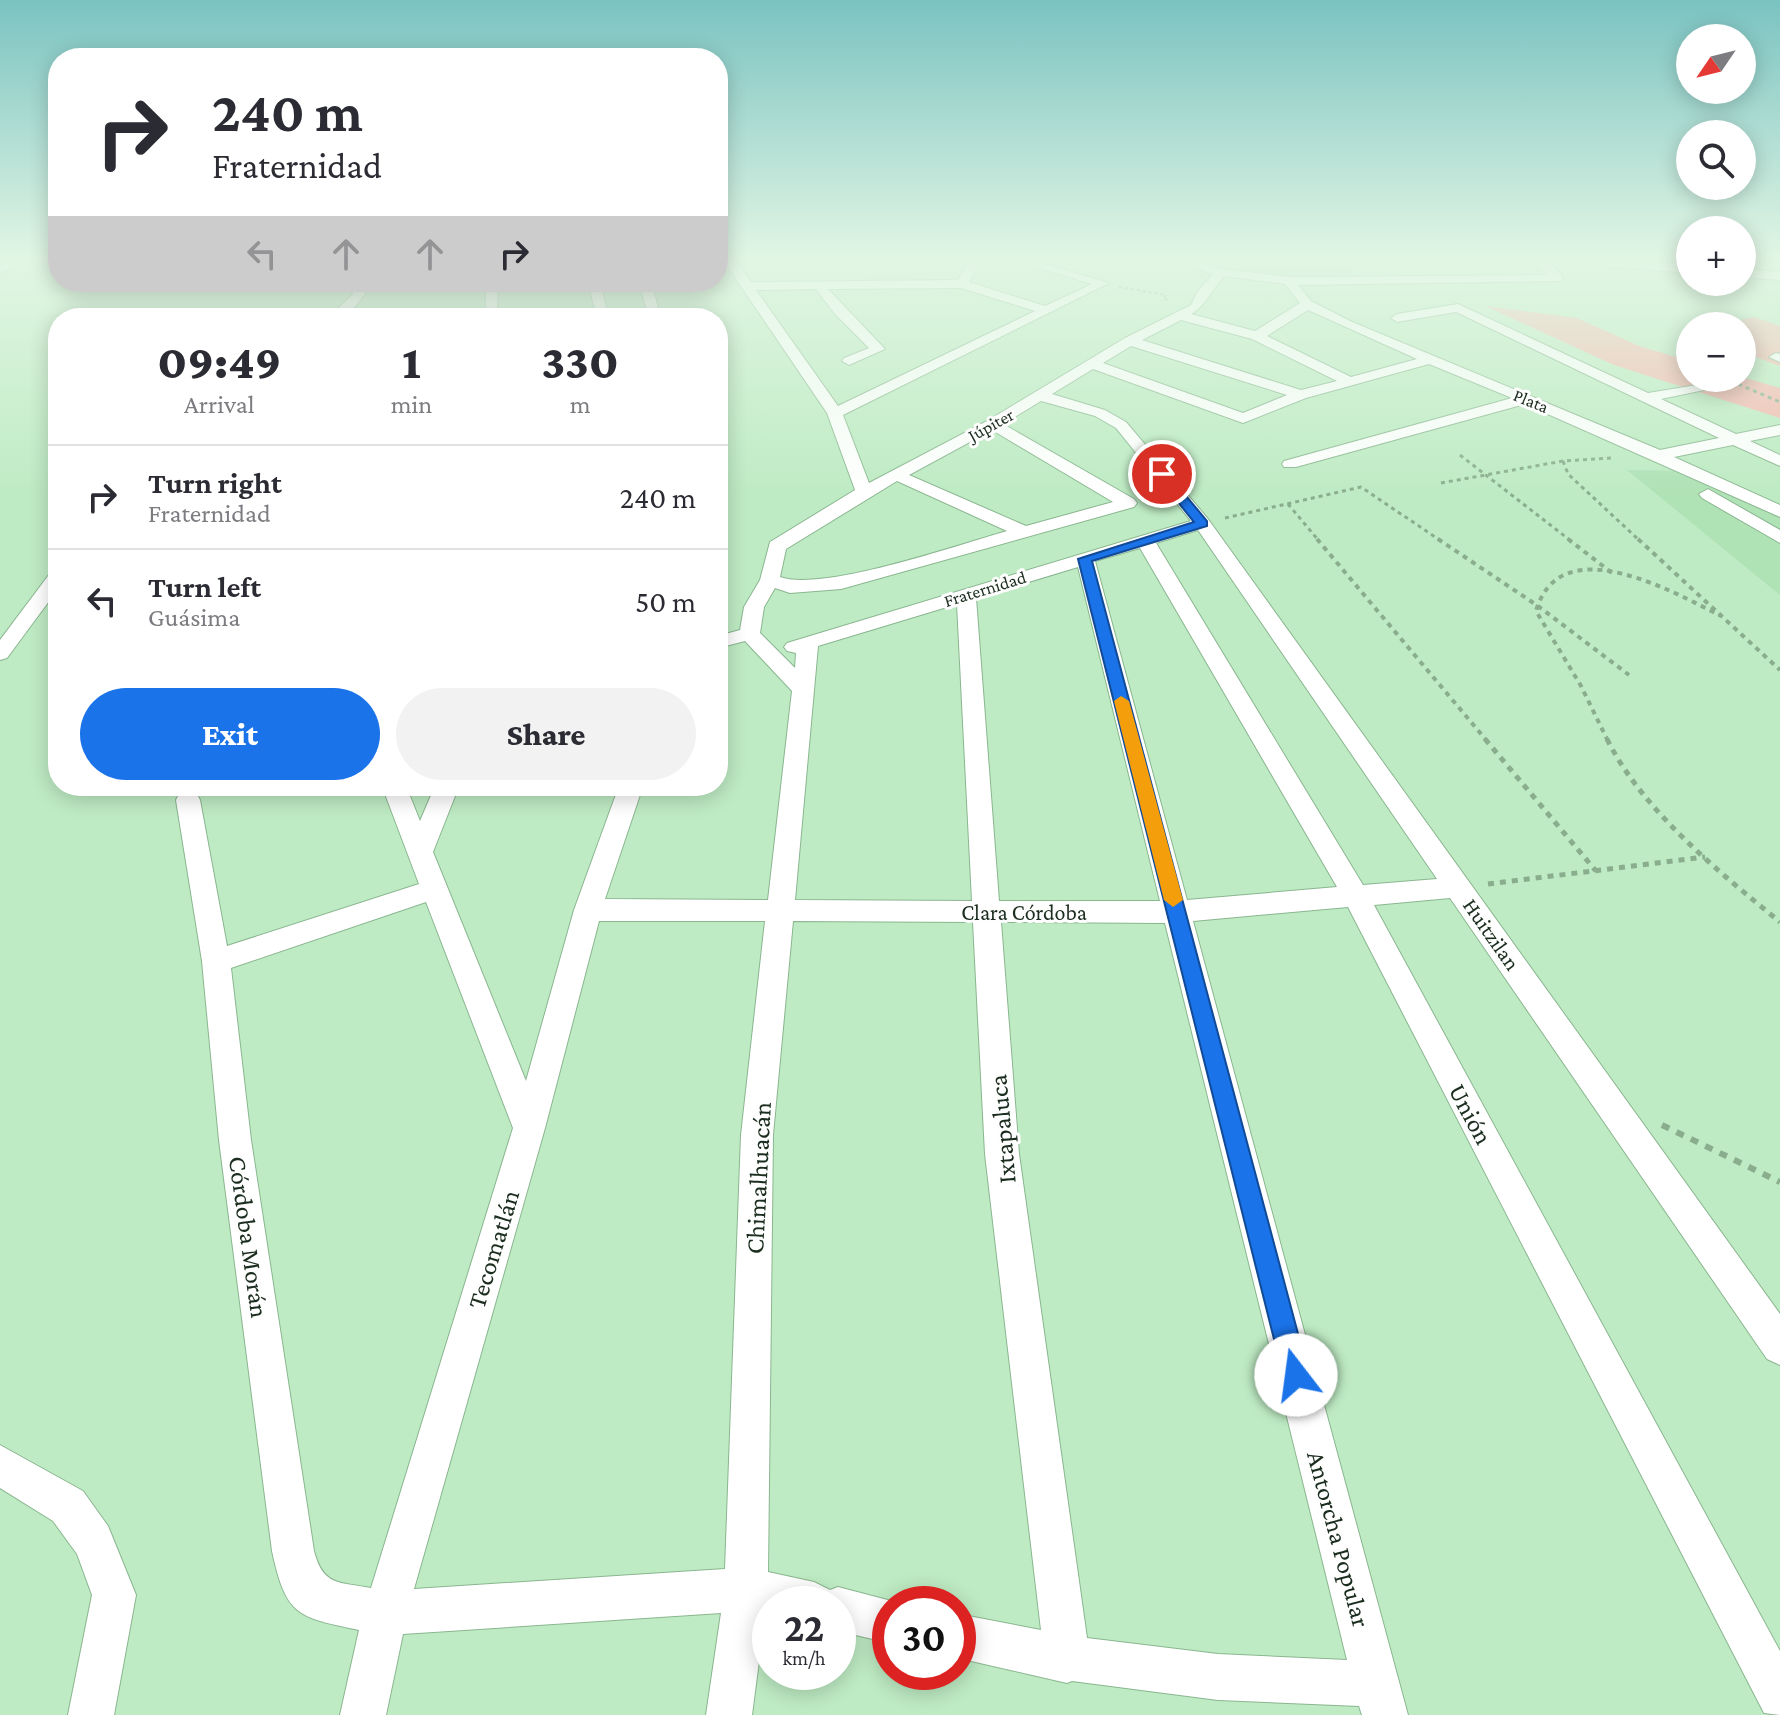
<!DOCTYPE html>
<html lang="en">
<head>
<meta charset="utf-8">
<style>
  body { margin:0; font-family:"Crimson Pro",serif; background:#f2f2f3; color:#2b2b33; height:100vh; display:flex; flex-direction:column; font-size:30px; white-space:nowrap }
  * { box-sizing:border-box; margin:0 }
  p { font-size:26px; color:#7c7c81 }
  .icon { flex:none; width:44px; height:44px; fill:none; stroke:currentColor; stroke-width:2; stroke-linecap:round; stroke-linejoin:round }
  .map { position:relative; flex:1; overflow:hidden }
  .drawer { position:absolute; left:48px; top:308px; width:680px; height:488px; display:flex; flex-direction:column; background:#fff; border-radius:32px; box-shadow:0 4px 20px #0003 }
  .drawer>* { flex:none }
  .hud { position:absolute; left:48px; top:48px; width:680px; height:244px; border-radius:32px; box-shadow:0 4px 20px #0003; background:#fff; color:#2b2b33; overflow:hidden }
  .needle { width:52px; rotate:235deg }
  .fabs { position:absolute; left:1676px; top:24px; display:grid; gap:16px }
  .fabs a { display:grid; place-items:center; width:80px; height:80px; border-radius:50%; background:#fff; box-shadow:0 4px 20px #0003; font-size:40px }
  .speed { position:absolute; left:752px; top:1586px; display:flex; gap:16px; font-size:40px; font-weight:700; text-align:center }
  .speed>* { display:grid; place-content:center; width:104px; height:104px; border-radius:50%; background:#fff; box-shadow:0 4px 20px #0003; line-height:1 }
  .speed small { font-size:20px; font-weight:400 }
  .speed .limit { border:12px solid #d22; background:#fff; color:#111 }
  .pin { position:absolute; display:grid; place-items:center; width:68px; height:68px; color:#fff; margin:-34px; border:4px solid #fff; border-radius:50%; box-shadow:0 2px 8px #0007 }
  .me { position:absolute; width:88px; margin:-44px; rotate:345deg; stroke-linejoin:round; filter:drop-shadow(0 0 6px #0008) }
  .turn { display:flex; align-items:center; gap:28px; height:168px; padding:0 32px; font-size:36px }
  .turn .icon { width:104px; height:104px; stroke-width:2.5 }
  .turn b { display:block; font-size:56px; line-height:68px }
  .lanes { display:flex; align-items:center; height:76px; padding:0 32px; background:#0003; justify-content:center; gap:40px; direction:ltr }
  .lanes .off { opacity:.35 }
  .eta { display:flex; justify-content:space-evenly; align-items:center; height:136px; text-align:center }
  .eta b { font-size:48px; font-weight:800; line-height:56px }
  .action { display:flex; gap:16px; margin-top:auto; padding:16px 32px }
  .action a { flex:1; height:92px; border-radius:48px; background:#1a73e8; color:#fff; font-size:32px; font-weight:800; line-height:92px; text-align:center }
  .action a+a { background:#f2f2f3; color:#2b2b33 }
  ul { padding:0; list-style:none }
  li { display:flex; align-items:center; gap:24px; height:104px; padding:0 32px; border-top:2px solid #e1e1e2 }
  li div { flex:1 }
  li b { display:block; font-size:30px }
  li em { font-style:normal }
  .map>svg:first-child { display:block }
  .built { fill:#afe2b5 }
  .green { fill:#f7b7ae }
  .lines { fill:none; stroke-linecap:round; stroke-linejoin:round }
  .stream { stroke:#75da87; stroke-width:4 }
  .minor-casing { stroke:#8ab690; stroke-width:2 }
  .path-far4 { stroke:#89ad8d; stroke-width:2; stroke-dasharray:3 3; stroke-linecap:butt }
  .path-far3 { stroke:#89ad8d; stroke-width:3; stroke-dasharray:4 4; stroke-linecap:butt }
  .path-far2 { stroke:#89ad8d; stroke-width:4; stroke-dasharray:5 5; stroke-linecap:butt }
  .path-far1 { stroke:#89ad8d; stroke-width:5; stroke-dasharray:6 6; stroke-linecap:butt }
  .path { stroke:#89ad8d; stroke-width:6; stroke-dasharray:8 8; stroke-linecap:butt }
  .minor { fill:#fff; fill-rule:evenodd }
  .route { fill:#1a73e8; stroke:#114b97; stroke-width:2 }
  .slow { fill:#f59e0b }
  .labels { text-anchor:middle; stroke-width:6; stroke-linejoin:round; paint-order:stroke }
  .far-street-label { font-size:18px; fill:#1b2d1e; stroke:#fefefe }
  .street-label { font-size:22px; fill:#1b2d1e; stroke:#fefefe }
  .near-street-label { font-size:26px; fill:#1b2d1e; stroke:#fefefe }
</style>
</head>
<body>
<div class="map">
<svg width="1780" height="1715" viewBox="0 0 1780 1715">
  <rect width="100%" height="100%" fill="#beebc3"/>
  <g class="built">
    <polygon points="1207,257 1342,257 1358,283 1273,278 1210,263"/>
    <polygon points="1627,470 1688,471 1780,518 1780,595"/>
  </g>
  <g class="green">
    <polygon points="1485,306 1577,318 1639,346 1690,361 1690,378 1742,377 1780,388 1780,418 1614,365"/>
    <polygon points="1754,317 1780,326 1780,366 1742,352 1742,326 1711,326"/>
  </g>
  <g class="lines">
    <polyline class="stream" points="1773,257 1780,258"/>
    <defs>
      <g id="minor">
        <polygon points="18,257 35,257 0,273 0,265"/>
        <path d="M721 257H733L751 282 958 280 971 257H983L969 282 1045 306 1092 284 1002 257H1022L1109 283 843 415 869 483 987 421 1125 338 1191 305 1197 292 1213 274 1161 257H1181L1222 269 1289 277 1548 275 1528 257H1582L1690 265V273L1549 262 1562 275V281L1298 285 1311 301 1350 321 1660 450 1719 438 1456 312 1397 322 1391 318 1397 314 1458 304 1648 393 1709 383V389L1661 399 1736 434 1780 425V435L1750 441 1780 455V466L1733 445 1674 457 1780 505V517L1525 404 1296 467H1284L1282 464 1284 461 1512 398 1429 364 1306 398 1243 423 1093 369 1052 394 1105 410 1126 422 1208 519 1780 1314V1365L1767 1359 1450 898 1374 905 1780 1651V1715L1764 1713 1348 907 1193 921 1408 1715H1362L1359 1706 1218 1700 1072 1681 1067 1683 958 1658V1614L1041 1630 985 1154 973 922 793 921 773 1135 768 1572 814 1582 830 1590 838 1587 903 1604H890V1643L838 1631V1604H770V1616L765 1615 752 1715H706L721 1613 403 1634 386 1715H340L359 1630C297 1617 286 1616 272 1551L219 1140 202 961 176 800 179 794 188 791 197 794 200 800 227 946 419 884 382 786H406L420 821 435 786H459L433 852 526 1081 574 910 619 786H643L605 899 768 900 792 691 745 641 718 648V636L740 630 744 607 760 580 770 542 855 490 827 413ZM1224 276 1285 284 1300 303 1255 331 1191 314C1205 307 1213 288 1224 276ZM961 288 1035 311 838 406 756 290 816 289 834 313 869 348 844 358 842 361 849 365 885 349 828 289ZM1308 310 1417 359 1351 377 1267 336ZM1181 320 1252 339 1337 381 1301 390 1142 340ZM1131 346 1287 395 1243 413 1103 363ZM1041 401 1095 416 1116 428 1191 521 787 643 784 647 787 651 796 653 795 668 760 633 764 607 775 588 790 593 841 589 1134 507 1137 503 1134 499 1003 424ZM992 430 1113 502 1026 526 909 475ZM897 481 1007 531C958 545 823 592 780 577L786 549ZM1198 530 1437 879 1363 885 1156 543ZM1140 548 1337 887 1187 900 1095 561ZM1078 567 1160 901H999L976 598ZM957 604 972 901 795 900 818 646ZM426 902 513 1128 371 1588C339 1582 323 1586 314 1551L251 1140 231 968ZM599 921H765L741 1135 725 1569 414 1589 545 1128ZM1001 922 1165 923 1347 1660 1218 1654 1087 1638 1019 1154Z"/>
        <polygon points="1742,269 1780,272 1780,280 1742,277"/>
        <polygon points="349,282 361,282 365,294 347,317 328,318 353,294"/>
        <polygon points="486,282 498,282 497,318 485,318"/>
        <polygon points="588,282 600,282 609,318 597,318"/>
        <polygon points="639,282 651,282 661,318 649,318"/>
        <polygon points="1776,353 1780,354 1780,362 1769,357"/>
        <polygon points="1708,489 1780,530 1780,543 1702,498 1699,494"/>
        <polygon points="58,570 58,589 7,658 0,660 0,640 51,572"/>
        <polygon points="0,1445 83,1491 108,1526 136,1595 114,1715 68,1715 92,1595 77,1554 53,1521 0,1488"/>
      </g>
    </defs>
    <use href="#minor" class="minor-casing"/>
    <g class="path-far4">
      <polyline points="1119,287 1166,295 1163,298 1168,300"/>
      <polyline points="1724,378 1736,383"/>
    </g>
    <g class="path-far3">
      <polyline points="1731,381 1780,402"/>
      <polyline points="1460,455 1571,541"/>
      <polyline points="1563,461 1568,474 1640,541"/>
      <polyline points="1441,483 1563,461 1612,458"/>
      <polyline points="1288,504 1319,541"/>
      <polyline points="1225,518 1361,487 1441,541"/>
    </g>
    <g class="path-far2">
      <polyline points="1317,539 1487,741"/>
      <polyline points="1438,539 1538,606 1629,675"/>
      <polyline points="1568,539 1612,573"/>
      <polyline points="1638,539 1780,670"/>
      <path d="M1608 741 1581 686 1536 611C1560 528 1672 591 1721 616"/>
    </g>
    <g class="path-far1">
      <polyline points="1485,739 1596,871"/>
      <path d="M1607 739C1642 810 1719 872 1780 922"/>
      <polyline points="1488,884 1705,857"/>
    </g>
    <polyline class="path" points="1662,1125 1780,1182"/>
    <use href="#minor" class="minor"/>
  </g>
  <linearGradient id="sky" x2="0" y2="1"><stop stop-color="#7ac3c1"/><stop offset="0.52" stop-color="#e2f6e4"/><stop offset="1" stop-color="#e2f6e4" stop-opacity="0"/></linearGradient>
  <rect width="1780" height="497" fill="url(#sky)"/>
  <polygon class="route" points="1157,472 1166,472 1207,521 1207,526 1092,561 1309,1375 1306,1384 1296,1388 1286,1384 1283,1375 1078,559 1194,522 1157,476"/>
  <polygon class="slow" points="1121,696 1129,701 1183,900 1173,907 1164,900 1114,701"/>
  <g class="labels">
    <g class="far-street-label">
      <text transform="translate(1531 401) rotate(22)" y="6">Plata</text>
      <text transform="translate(991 425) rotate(-29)" y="6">Júpiter</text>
      <text transform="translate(985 589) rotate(-17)" y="6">Fraternidad</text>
    </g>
    <g class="street-label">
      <text x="1024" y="920">Clara Córdoba</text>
      <text transform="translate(1492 934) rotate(55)" y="8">Huitzilan</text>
    </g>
    <g class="near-street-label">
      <text transform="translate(1471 1114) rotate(62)" y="9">Unión</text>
      <text transform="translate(1002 1129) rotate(-95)" y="9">Ixtapaluca</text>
      <text transform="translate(758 1178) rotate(-87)" y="9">Chimalhuacán</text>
      <text transform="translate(249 1237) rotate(82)" y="9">Córdoba Morán</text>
      <text transform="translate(493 1249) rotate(-73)" y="9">Tecomatlán</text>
      <text transform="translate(1339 1539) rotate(75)" y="9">Antorcha Popular</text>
    </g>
  </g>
</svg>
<div class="fabs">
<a><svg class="needle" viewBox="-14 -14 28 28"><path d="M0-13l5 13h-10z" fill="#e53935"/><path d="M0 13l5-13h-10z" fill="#7c7c81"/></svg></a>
<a><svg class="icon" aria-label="search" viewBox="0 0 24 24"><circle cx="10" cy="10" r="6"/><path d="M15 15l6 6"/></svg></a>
<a>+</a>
<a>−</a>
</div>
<div class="speed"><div>22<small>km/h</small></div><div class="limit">30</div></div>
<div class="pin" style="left:1162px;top:474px;background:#d93025"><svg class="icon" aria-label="arrive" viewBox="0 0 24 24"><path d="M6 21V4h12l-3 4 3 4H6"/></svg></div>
<svg class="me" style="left:1296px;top:1375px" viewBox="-20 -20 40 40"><circle r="19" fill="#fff"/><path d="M0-13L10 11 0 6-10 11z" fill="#1a73e8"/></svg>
<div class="hud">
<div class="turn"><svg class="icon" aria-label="right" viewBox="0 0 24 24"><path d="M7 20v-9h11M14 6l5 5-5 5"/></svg><div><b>240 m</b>Fraternidad</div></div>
<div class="lanes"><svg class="icon off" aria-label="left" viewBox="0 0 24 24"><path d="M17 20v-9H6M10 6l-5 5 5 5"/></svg><svg class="icon off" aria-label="ahead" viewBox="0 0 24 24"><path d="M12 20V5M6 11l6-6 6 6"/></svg><svg class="icon off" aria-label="ahead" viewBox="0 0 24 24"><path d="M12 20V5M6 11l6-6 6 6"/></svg><svg class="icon" aria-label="right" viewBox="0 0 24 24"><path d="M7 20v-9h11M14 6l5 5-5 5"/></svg></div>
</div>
<section class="drawer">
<div class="eta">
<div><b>09:49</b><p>Arrival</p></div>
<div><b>1</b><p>min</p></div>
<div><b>330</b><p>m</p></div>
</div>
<ul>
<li><svg class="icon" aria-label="right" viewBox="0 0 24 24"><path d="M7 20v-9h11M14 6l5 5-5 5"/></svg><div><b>Turn right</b><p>Fraternidad</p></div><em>240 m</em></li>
<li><svg class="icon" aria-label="left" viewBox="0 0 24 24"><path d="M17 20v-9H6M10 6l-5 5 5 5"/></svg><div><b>Turn left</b><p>Guásima</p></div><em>50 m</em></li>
</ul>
<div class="action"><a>Exit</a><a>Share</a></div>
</section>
</div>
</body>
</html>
